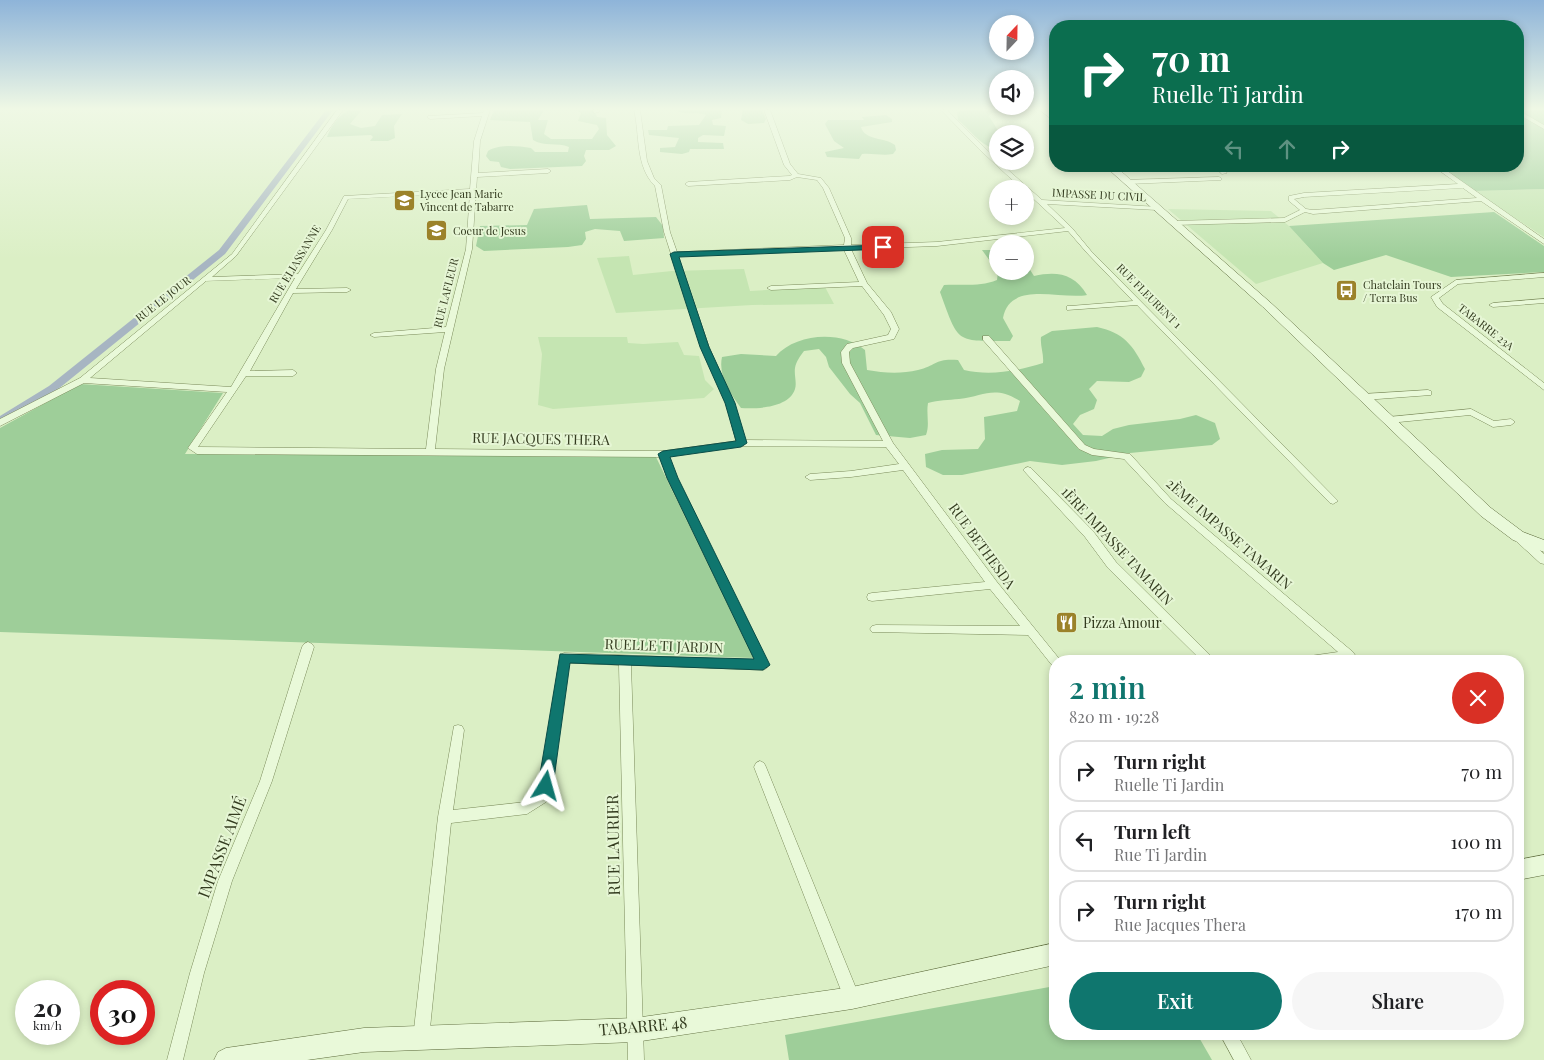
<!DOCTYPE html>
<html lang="en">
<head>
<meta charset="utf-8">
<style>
  body { margin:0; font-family:"Playfair Display",serif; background:#f6f6f6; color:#202124; height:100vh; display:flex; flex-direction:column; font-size:19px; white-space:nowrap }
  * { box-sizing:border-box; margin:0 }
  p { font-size:16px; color:#757577 }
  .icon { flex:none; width:28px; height:28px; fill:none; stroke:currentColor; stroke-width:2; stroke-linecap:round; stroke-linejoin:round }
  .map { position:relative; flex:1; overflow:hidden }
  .panel { position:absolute; left:1049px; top:655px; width:475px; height:385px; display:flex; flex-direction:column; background:#fff; border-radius:20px; box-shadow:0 2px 8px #0003 }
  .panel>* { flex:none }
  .guide { position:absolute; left:1049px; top:20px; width:475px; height:152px; border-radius:20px; box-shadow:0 2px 8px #0003; background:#0b6e4f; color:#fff; overflow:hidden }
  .needle { width:32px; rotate:22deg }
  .buttons { position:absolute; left:989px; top:15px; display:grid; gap:10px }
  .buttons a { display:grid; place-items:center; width:45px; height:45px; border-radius:50%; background:#fff; box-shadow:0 2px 8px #0003; font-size:25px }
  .speed { position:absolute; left:15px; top:980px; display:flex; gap:10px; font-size:25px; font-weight:700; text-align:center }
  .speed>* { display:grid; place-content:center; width:65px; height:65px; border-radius:50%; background:#fff; box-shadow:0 2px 8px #0003; line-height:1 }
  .speed small { font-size:12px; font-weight:400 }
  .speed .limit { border:8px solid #d22; background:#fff; color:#111 }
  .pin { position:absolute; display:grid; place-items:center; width:42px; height:42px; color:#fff; margin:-21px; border-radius:10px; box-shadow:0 2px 8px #0006 }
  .me { position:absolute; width:55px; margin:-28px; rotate:8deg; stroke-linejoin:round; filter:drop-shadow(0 0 4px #0008) }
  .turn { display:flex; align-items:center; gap:18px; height:105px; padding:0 20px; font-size:22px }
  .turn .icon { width:65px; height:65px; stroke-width:2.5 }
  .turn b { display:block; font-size:35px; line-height:42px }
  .lanes { display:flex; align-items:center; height:48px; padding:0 20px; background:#0003; justify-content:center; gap:25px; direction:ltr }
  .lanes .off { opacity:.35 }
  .round { display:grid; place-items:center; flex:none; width:52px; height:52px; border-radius:26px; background:#f6f6f6 }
  .overview { display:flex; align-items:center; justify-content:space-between; height:85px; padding:0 20px }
  h1 { font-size:30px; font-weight:600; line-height:38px; color:#0f766e }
  .primary-button { display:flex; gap:10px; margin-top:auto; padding:10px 20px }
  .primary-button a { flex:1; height:58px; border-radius:30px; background:#0f766e; color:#fff; font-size:20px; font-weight:600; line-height:58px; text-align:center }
  .primary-button a+a { background:#f6f6f6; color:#202124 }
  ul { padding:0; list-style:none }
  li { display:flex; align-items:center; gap:15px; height:62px; margin:0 10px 8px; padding:0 10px; border:2px solid #e0e0e0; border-radius:20px }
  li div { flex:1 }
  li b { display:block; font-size:19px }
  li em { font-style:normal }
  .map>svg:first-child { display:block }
  .farmland { fill:#c5e5b2 }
  .green { fill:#9ece99 }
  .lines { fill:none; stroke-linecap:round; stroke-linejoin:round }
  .canal { fill:#a7b5c2; fill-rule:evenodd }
  .street-casing { stroke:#7b8b5b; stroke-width:1 }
  .secondary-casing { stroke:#5f6d3e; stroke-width:1 }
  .street { fill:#e9f9d9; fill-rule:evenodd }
  .secondary { fill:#e9f9d9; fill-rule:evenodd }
  .route { fill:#0f766e; stroke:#0a4d48 }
  .labels { text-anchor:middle; stroke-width:4; stroke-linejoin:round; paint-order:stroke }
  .far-poi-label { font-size:11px; fill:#333b1f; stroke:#e6f6d5; text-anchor:start }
  .far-street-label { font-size:11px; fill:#333b1f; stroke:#e6f6d5 }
  .street-label { font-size:14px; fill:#333b1f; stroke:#e6f6d5 }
  .poi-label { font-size:14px; fill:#333b1f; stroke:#e6f6d5; text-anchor:start }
  .near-street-label { font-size:16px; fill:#333b1f; stroke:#e6f6d5 }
</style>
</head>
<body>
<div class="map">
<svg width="1544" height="1060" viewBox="0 0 1544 1060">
  <rect width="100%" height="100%" fill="#dbefc5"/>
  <g class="farmland">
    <polygon points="1544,189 1544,237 1474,191"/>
    <polygon points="1168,209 1271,211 1289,226 1323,263 1256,284"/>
    <polygon points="629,256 633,275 672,271 744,269 750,291 825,287 834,304 752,305 616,313 597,258"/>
    <polygon points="538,337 627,337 628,343 643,344 678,342 684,355 699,356 705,380 714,389 704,398 553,409 538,405 542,354"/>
  </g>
  <g class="green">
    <path d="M349 110 361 111 350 124 361 128 375 126 382 115 402 114 394 126 395 138 388 141H370L373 137 371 135 327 137C331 126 339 115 349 110Z"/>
    <path d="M494 110H544L538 120H548L544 134 551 139H592L599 129 597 125 578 121 581 113 576 110H594L597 117 606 118 607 135 616 146 609 150H586L584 156 586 161 582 166 510 169 501 167 499 162 490 161 486 156 488 151C500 144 517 146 531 148L535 152H568L569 147C558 142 543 147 533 140L530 122 490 120Z"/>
    <path d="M676 110H722L721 118 712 120 713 125 726 126 724 136 703 135 698 138V142L723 143 724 149H690L689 152 682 154 660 152V148L675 147 679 138 649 135 648 130H667L668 126 699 125 706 115C697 111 683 116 676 110Z"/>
    <polygon points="743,110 762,110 766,119 764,123 748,124 741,120"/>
    <path d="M967 110H1000L1001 113H991L989 116 1000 134H998L997 149C980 146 972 131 958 120L957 112Z"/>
    <polygon points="1518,110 1544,110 1544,189 1474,191 1439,166 1518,166"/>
    <path d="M886 115 892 119V122L861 127C865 141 885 137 895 145L896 150 893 154C882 156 873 153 862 154L859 159 827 157 825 152 844 148 834 141 825 124 828 120H864L862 117Z"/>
    <polygon points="587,205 590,219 656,217 663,226 664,238 624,241 620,231 595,229 585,232 586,239 582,245 568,247 484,251 476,246 480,226 527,225 534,209"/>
    <polygon points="1494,212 1544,246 1544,272 1451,277 1386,255 1334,270 1323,263 1289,226"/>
    <path d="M982 250H997L998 271H1025V262L1034 276C1056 271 1074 273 1087 295 1060 300 1010 280 1003 318L1013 336 1010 341C955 341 959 344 940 292L944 285C962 284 980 287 997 280L998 272Z"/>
    <path d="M1097 327C1124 333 1133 345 1145 369L1141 377 1129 382 1097 381 1089 389 1097 400 1094 409 1080 415 1073 424 1083 435 1102 436 1113 429 1129 425 1180 419 1196 415 1215 423 1220 439 1212 445 1130 453 1096 461 1062 465 1030 461 962 475H943L926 467 925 454 942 450 978 449 985 439 984 417 1017 411 1020 401C994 385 985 396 959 399 948 400 939 400 928 403 926 415 930 424 926 435L910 438 876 435 860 403 850 394 829 367 826 357 819 349 804 351C800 356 796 362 795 368 794 375 797 383 795 389 789 408 757 409 741 408 730 393 718 376 722 357L741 354 776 356C796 333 842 330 865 350L867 370C884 373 901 374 918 370 937 365 936 358 958 360L964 370C990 376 1018 371 1043 363 1044 354 1040 346 1041 337L1052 331Z"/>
    <polygon points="80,384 223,393 185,454 655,455 754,658 0,632 0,428"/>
    <polygon points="1055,986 1055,1034 1197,1034 1212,1060 789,1060 785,1035"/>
  </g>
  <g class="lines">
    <polygon class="canal" points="326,110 333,110 225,254 57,390 0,425 0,416 49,386 219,250"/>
    <defs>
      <g id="street">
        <path d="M337 110H343L236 256 212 277 298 274 326 230 344 196 470 189 474 141 482 116 430 119 427 117 428 116 483 113 484 110H490L480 141 478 173 548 169 551 171 548 173 477 177 472 249 444 369 435 449 663 451 736 441 726 403 701 347 671 254 664 232 655 186C635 166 640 135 634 110H640L647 161 654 178 661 185 670 232 677 252 844 245 845 238 823 188 817 180 797 177 790 180 688 186 685 184 688 182 789 176 792 175 784 165 764 110H770L790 164 798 174 821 178 829 188 851 238V245L937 242 1065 228 1025 191V189H1022L979 149 941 110H947L998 161 1042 200 1159 207 1160 208 1157 210 1047 204 1072 228 1091 251 1338 501 1333 504 1330 503 1137 305 1067 310V306H1070L1133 301 1087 253 1068 231 937 246 851 249 867 283 891 312 899 329 894 339 853 348 849 352 850 363 893 443 997 582 1061 661H1055V666L1051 664 1028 635 872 632 870 629 872 626 876 625 1020 626 990 589 872 601 868 600 867 597 868 594 872 593 985 582 903 470 851 477 810 480 805 477 810 474 851 471 899 464 886 447 741 446 668 456 677 478 769 665 767 668 763 670 631 665 644 1060H628L619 665 569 663 552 786 546 802 527 814 451 823 429 1038 427 1044 421 1046 415 1044 413 1038 438 817 454 726 458 725 462 726 464 730 453 810 525 802 536 794 540 786 560 655 564 653 755 660 667 478 660 457 197 454 188 448 227 392 84 383 0 426V419L80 378 232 254ZM470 193 466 249 446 327 374 333 370 335 374 337 445 332 436 369 426 449 198 447 246 376H293L297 373 293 370 250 371 293 293 347 292 351 290 347 288 296 289 332 230 348 199ZM844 250 859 282 771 286 767 288 771 290 862 286 884 315 891 329 888 335 847 344 841 352 842 363 883 441 745 440 734 403 709 347 678 256ZM295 278 231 387 90 378 206 281Z"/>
        <polygon points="593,110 599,110 599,112 594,113"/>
        <polygon points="1518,110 1544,125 1544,129 1518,114"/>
        <polygon points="1214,166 1221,166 1227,173 1222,174"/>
        <path d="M1433 166H1440L1544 239V244L1481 201 1313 214 1305 212 1285 222 1174 225 1171 223 1174 221 1284 218 1300 210 1289 201V196L1304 193 1458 184ZM1463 188 1477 198 1313 210 1306 209 1294 199 1304 197Z"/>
        <polygon points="1219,177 1221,178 1221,180 1128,184 1125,182 1128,180"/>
        <polygon points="1544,273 1544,277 1458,284 1439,298 1443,304 1544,383 1544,390 1437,307 1431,297 1456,280"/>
        <polygon points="1544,299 1544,303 1493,307 1489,305 1493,303"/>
        <polygon points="983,336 989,336 1085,445 1094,449 1130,454 1171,499 1353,652 1355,655 1353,658 1339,661 1304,661 1306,658 1310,656 1338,652 1165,503 1124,459 1092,455 1079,449 983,340"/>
        <polygon points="1428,390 1431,391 1431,395 1364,400 1360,397 1364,394"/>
        <polygon points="1471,409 1494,421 1511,419 1515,422 1511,425 1493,427 1470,415 1389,423 1385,420 1389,417"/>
        <polygon points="1028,467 1031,468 1093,531 1116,562 1213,658 1215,661 1202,661 1108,568 1085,537 1025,472 1023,470 1025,468"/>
        <polygon points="1520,534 1524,535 1544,554 1544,564 1540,563 1516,541 1515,538 1516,535"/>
        <polygon points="308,642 312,644 314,647 272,781 232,881 204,973 183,1060 167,1060 190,973 218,881 260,781 302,647 304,644"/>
        <polygon points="760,761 764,763 766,767 860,998 857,1003 852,1006 847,1003 844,998 754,767 756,763"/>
        <polygon points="1220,1034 1237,1034 1251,1060 1234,1060"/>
      </g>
      <g id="secondary">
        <polygon points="1040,110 1049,110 1055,116 1055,122"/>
        <polygon points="1105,166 1115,166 1271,303 1491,508 1523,532 1544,540 1544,552 1513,540 1481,516 1263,307"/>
        <polygon points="1544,855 1544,875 1518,880 1518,860"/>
        <polygon points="1055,943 1055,965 852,1009 635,1042 364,1052 307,1060 214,1060 218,1052 226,1048 364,1028 635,1018 852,987"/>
      </g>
    </defs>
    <use href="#street" class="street-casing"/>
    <use href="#secondary" class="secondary-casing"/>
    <use href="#street" class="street"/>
    <use href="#secondary" class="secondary"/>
  </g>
  <linearGradient id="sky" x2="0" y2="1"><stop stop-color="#8eb4d9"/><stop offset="0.42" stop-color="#eff8e5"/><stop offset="1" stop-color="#eff8e5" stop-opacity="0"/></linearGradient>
  <rect width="1544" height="259" fill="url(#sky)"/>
  <polygon class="route" points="883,245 887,247 886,249 679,257 709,347 735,403 747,443 741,447 670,457 678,478 770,665 763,670 570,663 553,786 551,790 546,792 540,790 538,786 560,654 754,659 667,478 658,454 663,451 736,441 725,403 700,347 670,254 674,252"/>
  <defs>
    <symbol id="school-square" viewBox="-11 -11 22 22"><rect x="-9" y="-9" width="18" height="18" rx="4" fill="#9b822a" stroke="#e6f6d5"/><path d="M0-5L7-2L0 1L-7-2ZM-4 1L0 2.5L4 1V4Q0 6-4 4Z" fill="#fff"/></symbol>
    <symbol id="university-square" viewBox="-11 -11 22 22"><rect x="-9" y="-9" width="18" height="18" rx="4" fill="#9b822a" stroke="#e6f6d5"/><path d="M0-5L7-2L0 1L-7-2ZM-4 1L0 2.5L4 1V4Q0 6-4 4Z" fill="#fff"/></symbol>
    <symbol id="bus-square" viewBox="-11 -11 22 22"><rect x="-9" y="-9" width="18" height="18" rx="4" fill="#9b822a" stroke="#e6f6d5"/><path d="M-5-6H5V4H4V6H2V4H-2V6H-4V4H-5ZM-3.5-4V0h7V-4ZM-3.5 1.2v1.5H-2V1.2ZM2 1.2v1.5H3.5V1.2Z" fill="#fff"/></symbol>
    <symbol id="restaurant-square" viewBox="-11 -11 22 22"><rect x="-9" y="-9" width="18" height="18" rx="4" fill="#9b822a" stroke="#e6f6d5"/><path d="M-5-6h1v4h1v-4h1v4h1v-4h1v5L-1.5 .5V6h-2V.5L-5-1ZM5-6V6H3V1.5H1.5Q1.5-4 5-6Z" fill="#fff"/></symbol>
  </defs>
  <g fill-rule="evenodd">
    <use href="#school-square" x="392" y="188" width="25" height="25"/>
    <use href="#university-square" x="424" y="218" width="25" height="25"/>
    <use href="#bus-square" x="1334" y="278" width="25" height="25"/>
    <use href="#restaurant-square" x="1054" y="610" width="25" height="25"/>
  </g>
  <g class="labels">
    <g class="far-poi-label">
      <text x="420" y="198">Lycee Jean Marie<tspan x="420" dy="13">Vincent de Tabarre</tspan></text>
      <text x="453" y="235">Coeur de Jesus</text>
      <text x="1363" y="289">Chatelain Tours<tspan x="1363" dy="13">/ Terra Bus</tspan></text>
    </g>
    <g class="far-street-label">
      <text transform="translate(1099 195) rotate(3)" y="4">IMPASSE DU CIVIL</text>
      <text transform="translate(295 264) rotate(-59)" y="4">RUE ELIASSANNE</text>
      <text transform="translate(446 293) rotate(-76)" y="4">RUE LAFLEUR</text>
      <text transform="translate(1149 296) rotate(45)" y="4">RUE FLEURENT 1</text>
      <text transform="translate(163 299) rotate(-38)" y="4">RUE LE JOUR</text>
      <text transform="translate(1486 327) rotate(38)" y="4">TABARRE 23A</text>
    </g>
    <g class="street-label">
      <text transform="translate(541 439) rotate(1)" y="5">RUE JACQUES THERA</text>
      <text transform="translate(1229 534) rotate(41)" y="5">2ÈME IMPASSE TAMARIN</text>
      <text transform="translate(982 546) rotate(54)" y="5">RUE BETHESDA</text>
      <text transform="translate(1117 546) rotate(47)" y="5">1ÈRE IMPASSE TAMARIN</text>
      <text transform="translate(664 646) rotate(2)" y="5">RUELLE TI JARDIN</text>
    </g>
    <g class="poi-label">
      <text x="1083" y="628">Pizza Amour</text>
    </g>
    <g class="near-street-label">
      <text transform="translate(613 845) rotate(-91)" y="6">RUE LAURIER</text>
      <text transform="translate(222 847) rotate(-69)" y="6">IMPASSE AIMÉ</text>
      <text transform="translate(643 1026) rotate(-5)" y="6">TABARRE 48</text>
    </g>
  </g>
</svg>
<div class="buttons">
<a><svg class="needle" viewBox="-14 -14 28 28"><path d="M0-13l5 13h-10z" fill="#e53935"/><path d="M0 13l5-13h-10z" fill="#757577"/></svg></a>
<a><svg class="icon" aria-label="sound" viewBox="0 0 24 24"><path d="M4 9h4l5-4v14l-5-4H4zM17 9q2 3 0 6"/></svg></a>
<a><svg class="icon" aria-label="layers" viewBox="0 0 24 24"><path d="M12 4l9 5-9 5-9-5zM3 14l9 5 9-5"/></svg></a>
<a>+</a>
<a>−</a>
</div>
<div class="speed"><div>20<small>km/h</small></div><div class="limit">30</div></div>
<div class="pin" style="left:883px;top:247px;background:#d93025"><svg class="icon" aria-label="arrive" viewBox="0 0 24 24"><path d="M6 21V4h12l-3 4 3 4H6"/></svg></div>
<svg class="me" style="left:546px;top:786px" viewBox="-20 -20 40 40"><path d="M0-17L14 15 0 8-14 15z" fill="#0f766e" stroke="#fff" stroke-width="4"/></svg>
<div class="guide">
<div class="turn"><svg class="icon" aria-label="right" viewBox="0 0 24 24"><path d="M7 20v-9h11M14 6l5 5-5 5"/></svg><div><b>70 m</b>Ruelle Ti Jardin</div></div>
<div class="lanes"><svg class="icon off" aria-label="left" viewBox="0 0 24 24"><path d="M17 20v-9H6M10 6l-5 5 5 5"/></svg><svg class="icon off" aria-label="ahead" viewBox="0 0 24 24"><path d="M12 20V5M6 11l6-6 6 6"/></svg><svg class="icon" aria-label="right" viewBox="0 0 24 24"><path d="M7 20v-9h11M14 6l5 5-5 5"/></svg></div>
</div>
<section class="panel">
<div class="overview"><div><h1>2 min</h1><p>820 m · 19:28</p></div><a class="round" style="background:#d93025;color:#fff"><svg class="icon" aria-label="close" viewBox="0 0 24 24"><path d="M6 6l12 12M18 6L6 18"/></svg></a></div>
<ul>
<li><svg class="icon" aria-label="right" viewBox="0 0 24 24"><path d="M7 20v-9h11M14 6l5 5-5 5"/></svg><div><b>Turn right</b><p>Ruelle Ti Jardin</p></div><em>70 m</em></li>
<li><svg class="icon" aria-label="left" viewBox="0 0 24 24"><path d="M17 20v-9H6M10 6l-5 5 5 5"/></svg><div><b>Turn left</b><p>Rue Ti Jardin</p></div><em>100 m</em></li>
<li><svg class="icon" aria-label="right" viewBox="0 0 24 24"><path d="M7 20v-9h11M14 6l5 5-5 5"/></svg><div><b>Turn right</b><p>Rue Jacques Thera</p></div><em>170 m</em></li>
</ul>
<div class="primary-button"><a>Exit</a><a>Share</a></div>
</section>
</div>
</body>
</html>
